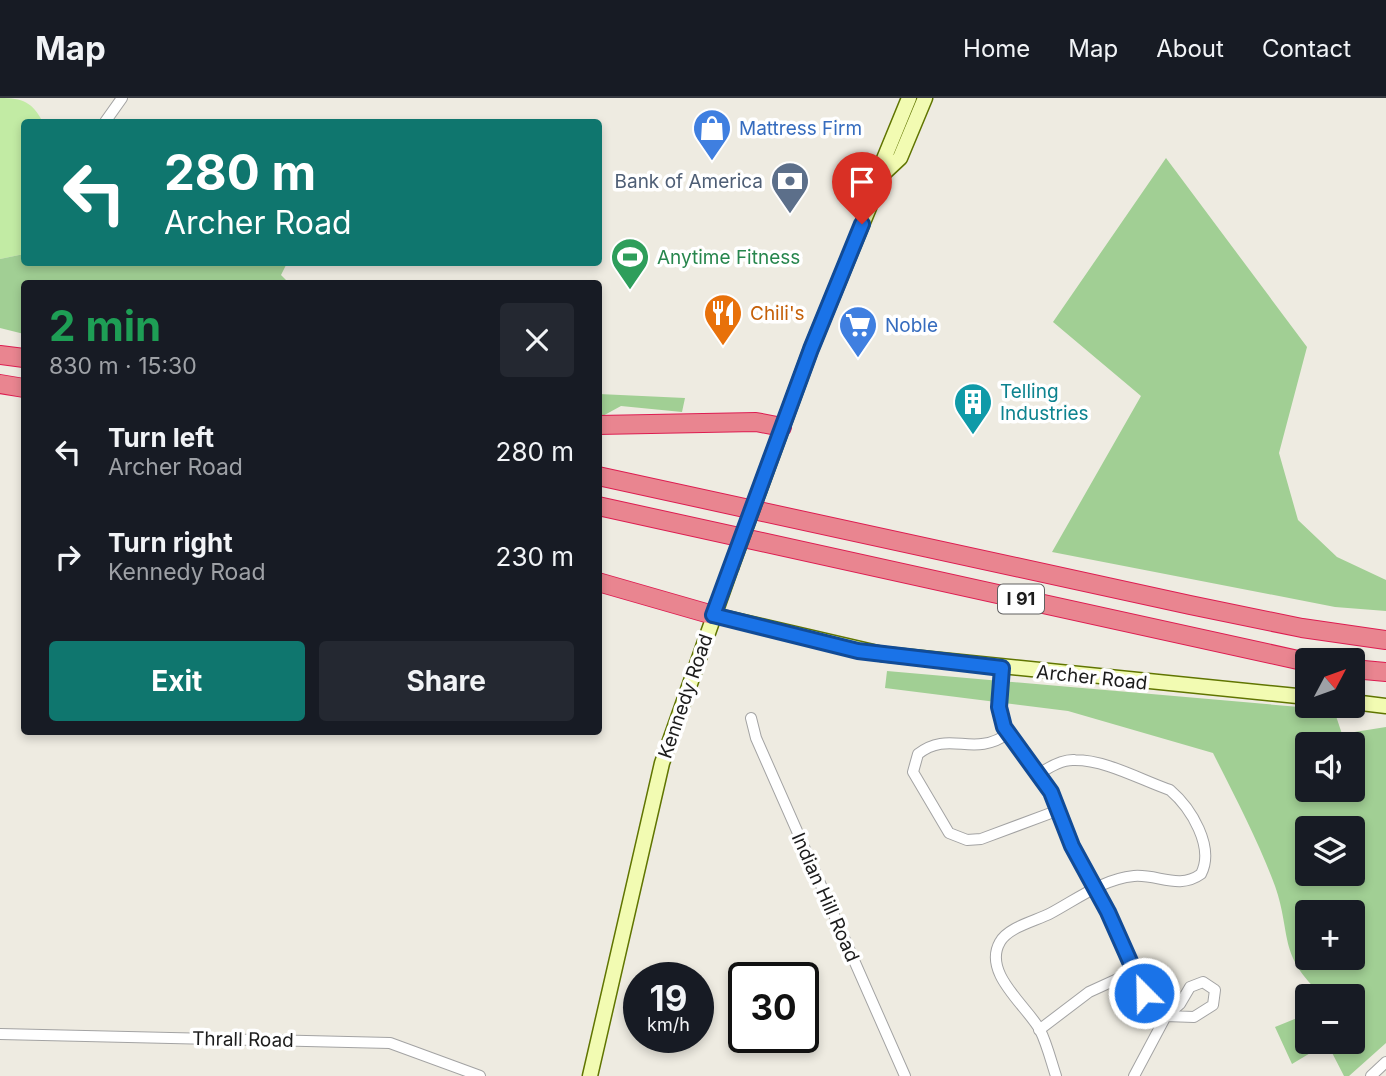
<!DOCTYPE html>
<html lang="en">
<head>
<meta charset="utf-8">
<style>
  body { margin:0; font-family:Inter,sans-serif; background:#242831; color:#f1f3f6; height:100vh; display:flex; flex-direction:column; font-size:26px; white-space:nowrap }
  * { box-sizing:border-box; margin:0 }
  p { font-size:23px; color:#9ea1a6 }
  .icon { flex:none; width:38px; height:38px; fill:none; stroke:currentColor; stroke-width:2; stroke-linecap:round; stroke-linejoin:round }
  .map { position:relative; flex:1; overflow:hidden }
  .drawer { position:absolute; left:21px; top:182px; width:581px; height:455px; display:flex; flex-direction:column; background:#171b24; border-radius:7px; box-shadow:0 4px 10px #0003 }
  .drawer>* { flex:none }
  .hud { position:absolute; left:21px; top:21px; width:581px; height:147px; border-radius:7px; box-shadow:0 4px 10px #0003; background:#0f766e; color:#fff; overflow:hidden }
  .needle { width:46px; rotate:49deg }
  .controls { position:absolute; left:1295px; top:550px; display:grid; gap:14px }
  .controls a { display:grid; place-items:center; width:70px; height:70px; border-radius:7px; background:#171b24; box-shadow:0 4px 10px #0003; font-size:35px }
  .speed { position:absolute; left:623px; top:864px; display:flex; gap:14px; font-size:35px; font-weight:700; text-align:center }
  .speed>* { display:grid; place-content:center; width:91px; height:91px; border-radius:50%; background:#171b24; box-shadow:0 4px 10px #0003; line-height:1 }
  .speed small { font-size:18px; font-weight:400 }
  .speed .limit { border:4px solid #111; border-radius:10px; background:#fff; color:#111 }
  .pin { position:absolute; display:grid; place-items:center; width:60px; height:60px; color:#fff; margin:-72px -30px; border-radius:50% 50% 50% 0; rotate:-45deg; box-shadow:0 0 7px #0007 }
  .pin .icon { rotate:45deg }
  .me { position:absolute; width:77px; margin:-38px; rotate:337deg; stroke-linejoin:round; filter:drop-shadow(0 0 5px #0008) }
  .turn { display:flex; align-items:center; gap:24px; height:147px; padding:0 28px; font-size:32px }
  .turn .icon { width:91px; height:91px; stroke-width:2.5 }
  .turn b { display:block; font-size:49px; line-height:60px }
  .round { display:grid; place-items:center; flex:none; width:74px; height:74px; border-radius:7px; background:#242831 }
  .summary { display:flex; align-items:center; justify-content:space-between; height:119px; padding:0 28px }
  h1 { font-size:42px; font-weight:700; line-height:52px; color:#1e9e55 }
  .cta { display:flex; gap:14px; margin-top:auto; padding:14px 28px }
  .cta a { flex:1; height:80px; border-radius:7px; background:#0f766e; color:#fff; font-size:28px; font-weight:700; line-height:80px; text-align:center }
  .cta a+a { background:#242831; color:#f1f3f6 }
  ul { padding:0; list-style:none }
  li { display:flex; align-items:center; gap:21px; height:105px; padding:0 28px }
  li div { flex:1 }
  li b { display:block; font-size:26px }
  li em { font-style:normal }
  header { display:flex; align-items:center; gap:42px; box-sizing:border-box; height:98px; padding:0 35px; background:#171b24; border-bottom:2px solid #363941 }
  header strong { font-size:33px }
  nav { display:flex; gap:38px; margin-inline-start:auto; font-size:24px }
  .map>svg:first-child { display:block }
  .grass { fill:#c2eba4 }
  .forest { fill:#a1cf94; fill-rule:evenodd }
  .lines { fill:none; stroke-linecap:round; stroke-linejoin:round }
  .street-casing { stroke:#a3a3a3; stroke-width:12 }
  .secondary-casing { stroke:#607501; stroke-width:17 }
  .highway-casing { stroke:#dd1d51; stroke-width:20 }
  .street { stroke:#fff; stroke-width:10 }
  .secondary { stroke:#f2fbb2; stroke-width:14 }
  .highway { stroke:#e98590; stroke-width:18 }
  .secondary-bridge-casing { stroke:#607501; stroke-width:17; stroke-linecap:butt }
  .secondary-bridge { stroke:#f2fbb2; stroke-width:14 }
  .route-casing { stroke:#114b97; stroke-width:18 }
  .route { stroke:#1a73e8; stroke-width:12 }
  .labels { text-anchor:middle; stroke-width:7; stroke-linejoin:round; paint-order:stroke }
  .shield { fill:#fff; stroke:#606060; stroke-width:2 }
  .shield-label { font-size:18px; font-weight:bold; fill:#1c1c1c }
  .shop-label { font-size:19px; fill:#366cbe; stroke:#fff; text-anchor:start }
  .service-label { font-size:19px; fill:#4e5e75; stroke:#fff; text-anchor:end }
  .leisure-label { font-size:19px; fill:#27864d; stroke:#fff; text-anchor:start }
  .food-label { font-size:19px; fill:#c56008; stroke:#fff; text-anchor:start }
  .culture-label { font-size:19px; fill:#0d838f; stroke:#fff; text-anchor:start }
  .street-label { font-size:19px; fill:#1c1c1c; stroke:#fff }
</style>
</head>
<body>
<header>
<strong>Map</strong>
<nav><a>Home</a><a>Map</a><a>About</a><a>Contact</a></nav>
</header>
<div class="map">
<svg width="1386" height="978" viewBox="0 0 1386 978">
  <rect width="100%" height="100%" fill="#eeebe1"/>
  <path class="grass" d="M0 0C23 0 32 4 43 24H24V156L0 161Z"/>
  <g class="forest">
    <polygon points="1166,60 1307,249 1279,355 1298,422 1337,459 1386,482 1386,513 1335,509 1052,454 1141,298 1053,224"/>
    <polygon points="24,156 24,164 287,165 281,177 289,185 24,186 24,236 0,230 0,161"/>
    <polygon points="599,296 685,300 682,314 621,308 599,320"/>
    <path d="M887 573 1334 612 1342 636 1386 629V945L1349 978H1344L1327 945 1292 966 1275 929 1307 916V943H1353V898H1323C1277 856 1292 837 1275 788 1258 742 1235 699 1213 655L1068 613 885 590ZM1307 646H1353V691H1307ZM1307 730H1353V775H1307ZM1307 814H1353V859H1307Z"/>
  </g>
  <g class="lines">
    <defs>
      <g id="street">
        <polyline points="105,24 122,0"/>
        <polyline points="1002,570 999,609 1004,629 1051,694 1072,749 1108,814 1144,895 1166,918 1194,919 1213,907 1215,892 1203,884 1190,889 1180,906 1166,918 1134,978"/>
        <polyline points="751,620 756,640 905,978"/>
        <path d="M1009 635C973 661 950 631 918 656L913 674 949 735 967 742 981 741 1059 712"/>
        <path d="M1039 676C1049 669 1062 661 1075 662 1106 662 1141 682 1170 692 1191 710 1215 749 1201 776 1179 792 1158 776 1134 778 1103 781 1077 801 1051 815 1036 823 1008 829 1000 844 982 875 1027 908 1040 932 1047 946 1051 963 1056 978"/>
        <polyline points="1039,932 1089,894 1135,873"/>
        <polyline points="0,936 390,945 480,978"/>
        <polyline points="1371,978 1386,964"/>
      </g>
      <g id="secondary">
        <polyline points="884,75 884,61 909,0"/>
        <polyline points="762,385 811,251 873,100 884,75 900,60 925,0"/>
        <polyline points="713,517 882,556 1307,599"/>
        <polyline points="1353,604 1386,608"/>
        <polyline points="590,978 662,665 731,470"/>
      </g>
      <g id="highway">
        <polyline points="0,257 24,260"/>
        <polyline points="0,286 24,290"/>
        <polyline points="598,327 756,324 782,329"/>
        <polyline points="598,378 1190,507 1302,530 1386,542"/>
        <polyline points="598,408 1307,564"/>
        <polyline points="598,484 713,517"/>
        <polyline points="1353,571 1386,574"/>
      </g>
    </defs>
    <use href="#street" class="street-casing"/>
    <use href="#secondary" class="secondary-casing"/>
    <use href="#highway" class="highway-casing"/>
    <use href="#street" class="street"/>
    <use href="#secondary" class="secondary"/>
    <use href="#highway" class="highway"/>
    <defs>
      <polyline id="secondary-bridge" points="731,470 762,385"/>
    </defs>
    <use href="#secondary-bridge" class="secondary-bridge-casing"/>
    <use href="#secondary-bridge" class="secondary-bridge"/>
  </g>
  <g class="lines">
    <defs>
      <polyline id="route" points="862,126 811,251 713,517 858,553 1002,570 999,609 1004,629 1051,694 1072,748 1108,814 1144,895"/>
    </defs>
    <use href="#route" class="route-casing"/>
    <use href="#route" class="route"/>
  </g>
  <defs>
    <symbol id="shop-pin" viewBox="-11 -11 22 30"><path d="M0 17L-7.5 6A9.5 9.5 0 1 1 7.5 6Z" fill="#3f7fe0" stroke="#fff"/><path d="M-5-2.5h2.3a2.7 3.5 0 0 1 5.4 0H5L5.5 6h-11ZM-1.5-2.5h3a1.5 2.3 0 0 0-3 0Z" fill="#fff"/></symbol>
    <symbol id="bank-pin" viewBox="-11 -11 22 30"><path d="M0 17L-7.5 6A9.5 9.5 0 1 1 7.5 6Z" fill="#5c6f8a" stroke="#fff"/><path d="M-6-4H6V4H-6ZM0-2.3a2.3 2.3 0 1 0 0 4.6a2.3 2.3 0 1 0 0-4.6Z" fill="#fff"/></symbol>
    <symbol id="stadium-pin" viewBox="-11 -11 22 30"><path d="M0 17L-7.5 6A9.5 9.5 0 1 1 7.5 6Z" fill="#2e9e5b" stroke="#fff"/><path d="M0-5a6.5 5 0 1 0 0 10a6.5 5 0 1 0 0-10ZM-3.5-1.8h7v3.6h-7Z" fill="#fff"/></symbol>
    <symbol id="restaurant-pin" viewBox="-11 -11 22 30"><path d="M0 17L-7.5 6A9.5 9.5 0 1 1 7.5 6Z" fill="#e8710a" stroke="#fff"/><path d="M-5-6h1v4h1v-4h1v4h1v-4h1v5L-1.5 .5V6h-2V.5L-5-1ZM5-6V6H3V1.5H1.5Q1.5-4 5-6Z" fill="#fff"/></symbol>
    <symbol id="supermarket-pin" viewBox="-11 -11 22 30"><path d="M0 17L-7.5 6A9.5 9.5 0 1 1 7.5 6Z" fill="#3f7fe0" stroke="#fff"/><path d="M-6-5.5h2.5l.6 2H6L4.5 2H-2.5L-4.4-4H-6ZM-1.5 3.2a1.3 1.3 0 1 0 .1 0ZM3 3.2a1.3 1.3 0 1 0 .1 0Z" fill="#fff"/></symbol>
    <symbol id="building-pin" viewBox="-11 -11 22 30"><path d="M0 17L-7.5 6A9.5 9.5 0 1 1 7.5 6Z" fill="#0f9aa8" stroke="#fff"/><path d="M-4-6H4V6H1V3H-1V6H-4ZM-2.5-4.3h1.7v1.8h-1.7ZM.8-4.3h1.7v1.8H.8ZM-2.5-1h1.7V.8h-1.7ZM.8-1h1.7V.8H.8Z" fill="#fff"/></symbol>
  </defs>
  <g fill-rule="evenodd">
    <use href="#shop-pin" x="690" y="8" width="44" height="60"/>
    <use href="#bank-pin" x="768" y="61" width="44" height="60"/>
    <use href="#stadium-pin" x="608" y="137" width="44" height="60"/>
    <use href="#restaurant-pin" x="701" y="193" width="44" height="60"/>
    <use href="#supermarket-pin" x="836" y="205" width="44" height="60"/>
    <use href="#building-pin" x="951" y="282" width="44" height="60"/>
  </g>
  <g class="labels">
    <rect class="shield" x="998" y="486.5" width="46" height="29" rx="5"/>
    <g class="shield-label">
      <text x="1021" y="507">I 91</text>
    </g>
    <g class="shop-label">
      <text x="739" y="37">Mattress Firm</text>
      <text x="885" y="234">Noble</text>
    </g>
    <g class="service-label">
      <text x="763" y="90">Bank of America</text>
    </g>
    <g class="leisure-label">
      <text x="657" y="166">Anytime Fitness</text>
    </g>
    <g class="food-label">
      <text x="750" y="222">Chili's</text>
    </g>
    <g class="culture-label">
      <text x="1000" y="300">Telling<tspan x="1000" dy="22">Industries</tspan></text>
    </g>
    <g class="street-label">
      <text transform="translate(1092 579) rotate(6)" y="7">Archer Road</text>
      <text transform="translate(685 598) rotate(-71)" y="7">Kennedy Road</text>
      <text transform="translate(826 799) rotate(66)" y="7">Indian Hill Road</text>
      <text transform="translate(243 941) rotate(1)" y="7">Thrall Road</text>
    </g>
  </g>
</svg>
<div class="controls">
<a><svg class="needle" viewBox="-14 -14 28 28"><path d="M0-13l5 13h-10z" fill="#e53935"/><path d="M0 13l5-13h-10z" fill="#9ea1a6"/></svg></a>
<a><svg class="icon" aria-label="sound" viewBox="0 0 24 24"><path d="M4 9h4l5-4v14l-5-4H4zM17 9q2 3 0 6"/></svg></a>
<a><svg class="icon" aria-label="layers" viewBox="0 0 24 24"><path d="M12 4l9 5-9 5-9-5zM3 14l9 5 9-5"/></svg></a>
<a>+</a>
<a>−</a>
</div>
<div class="speed"><div>19<small>km/h</small></div><div class="limit">30</div></div>
<div class="pin" style="left:862px;top:126px;background:#d93025"><svg class="icon" aria-label="arrive" viewBox="0 0 24 24"><path d="M6 21V4h12l-3 4 3 4H6"/></svg></div>
<svg class="me" style="left:1144px;top:895px" viewBox="-20 -20 40 40"><circle r="17" fill="#1a73e8" stroke="#fff" stroke-width="3"/><path d="M0-11L8 9 0 5-8 9z" fill="#fff"/></svg>
<div class="hud">
<div class="turn"><svg class="icon" aria-label="left" viewBox="0 0 24 24"><path d="M17 20v-9H6M10 6l-5 5 5 5"/></svg><div><b>280 m</b>Archer Road</div></div>
</div>
<section class="drawer">
<div class="summary"><div><h1>2 min</h1><p>830 m · 15:30</p></div><a class="round"><svg class="icon" aria-label="close" viewBox="0 0 24 24"><path d="M6 6l12 12M18 6L6 18"/></svg></a></div>
<ul>
<li><svg class="icon" aria-label="left" viewBox="0 0 24 24"><path d="M17 20v-9H6M10 6l-5 5 5 5"/></svg><div><b>Turn left</b><p>Archer Road</p></div><em>280 m</em></li>
<li><svg class="icon" aria-label="right" viewBox="0 0 24 24"><path d="M7 20v-9h11M14 6l5 5-5 5"/></svg><div><b>Turn right</b><p>Kennedy Road</p></div><em>230 m</em></li>
</ul>
<div class="cta"><a>Exit</a><a>Share</a></div>
</section>
</div>
</body>
</html>
